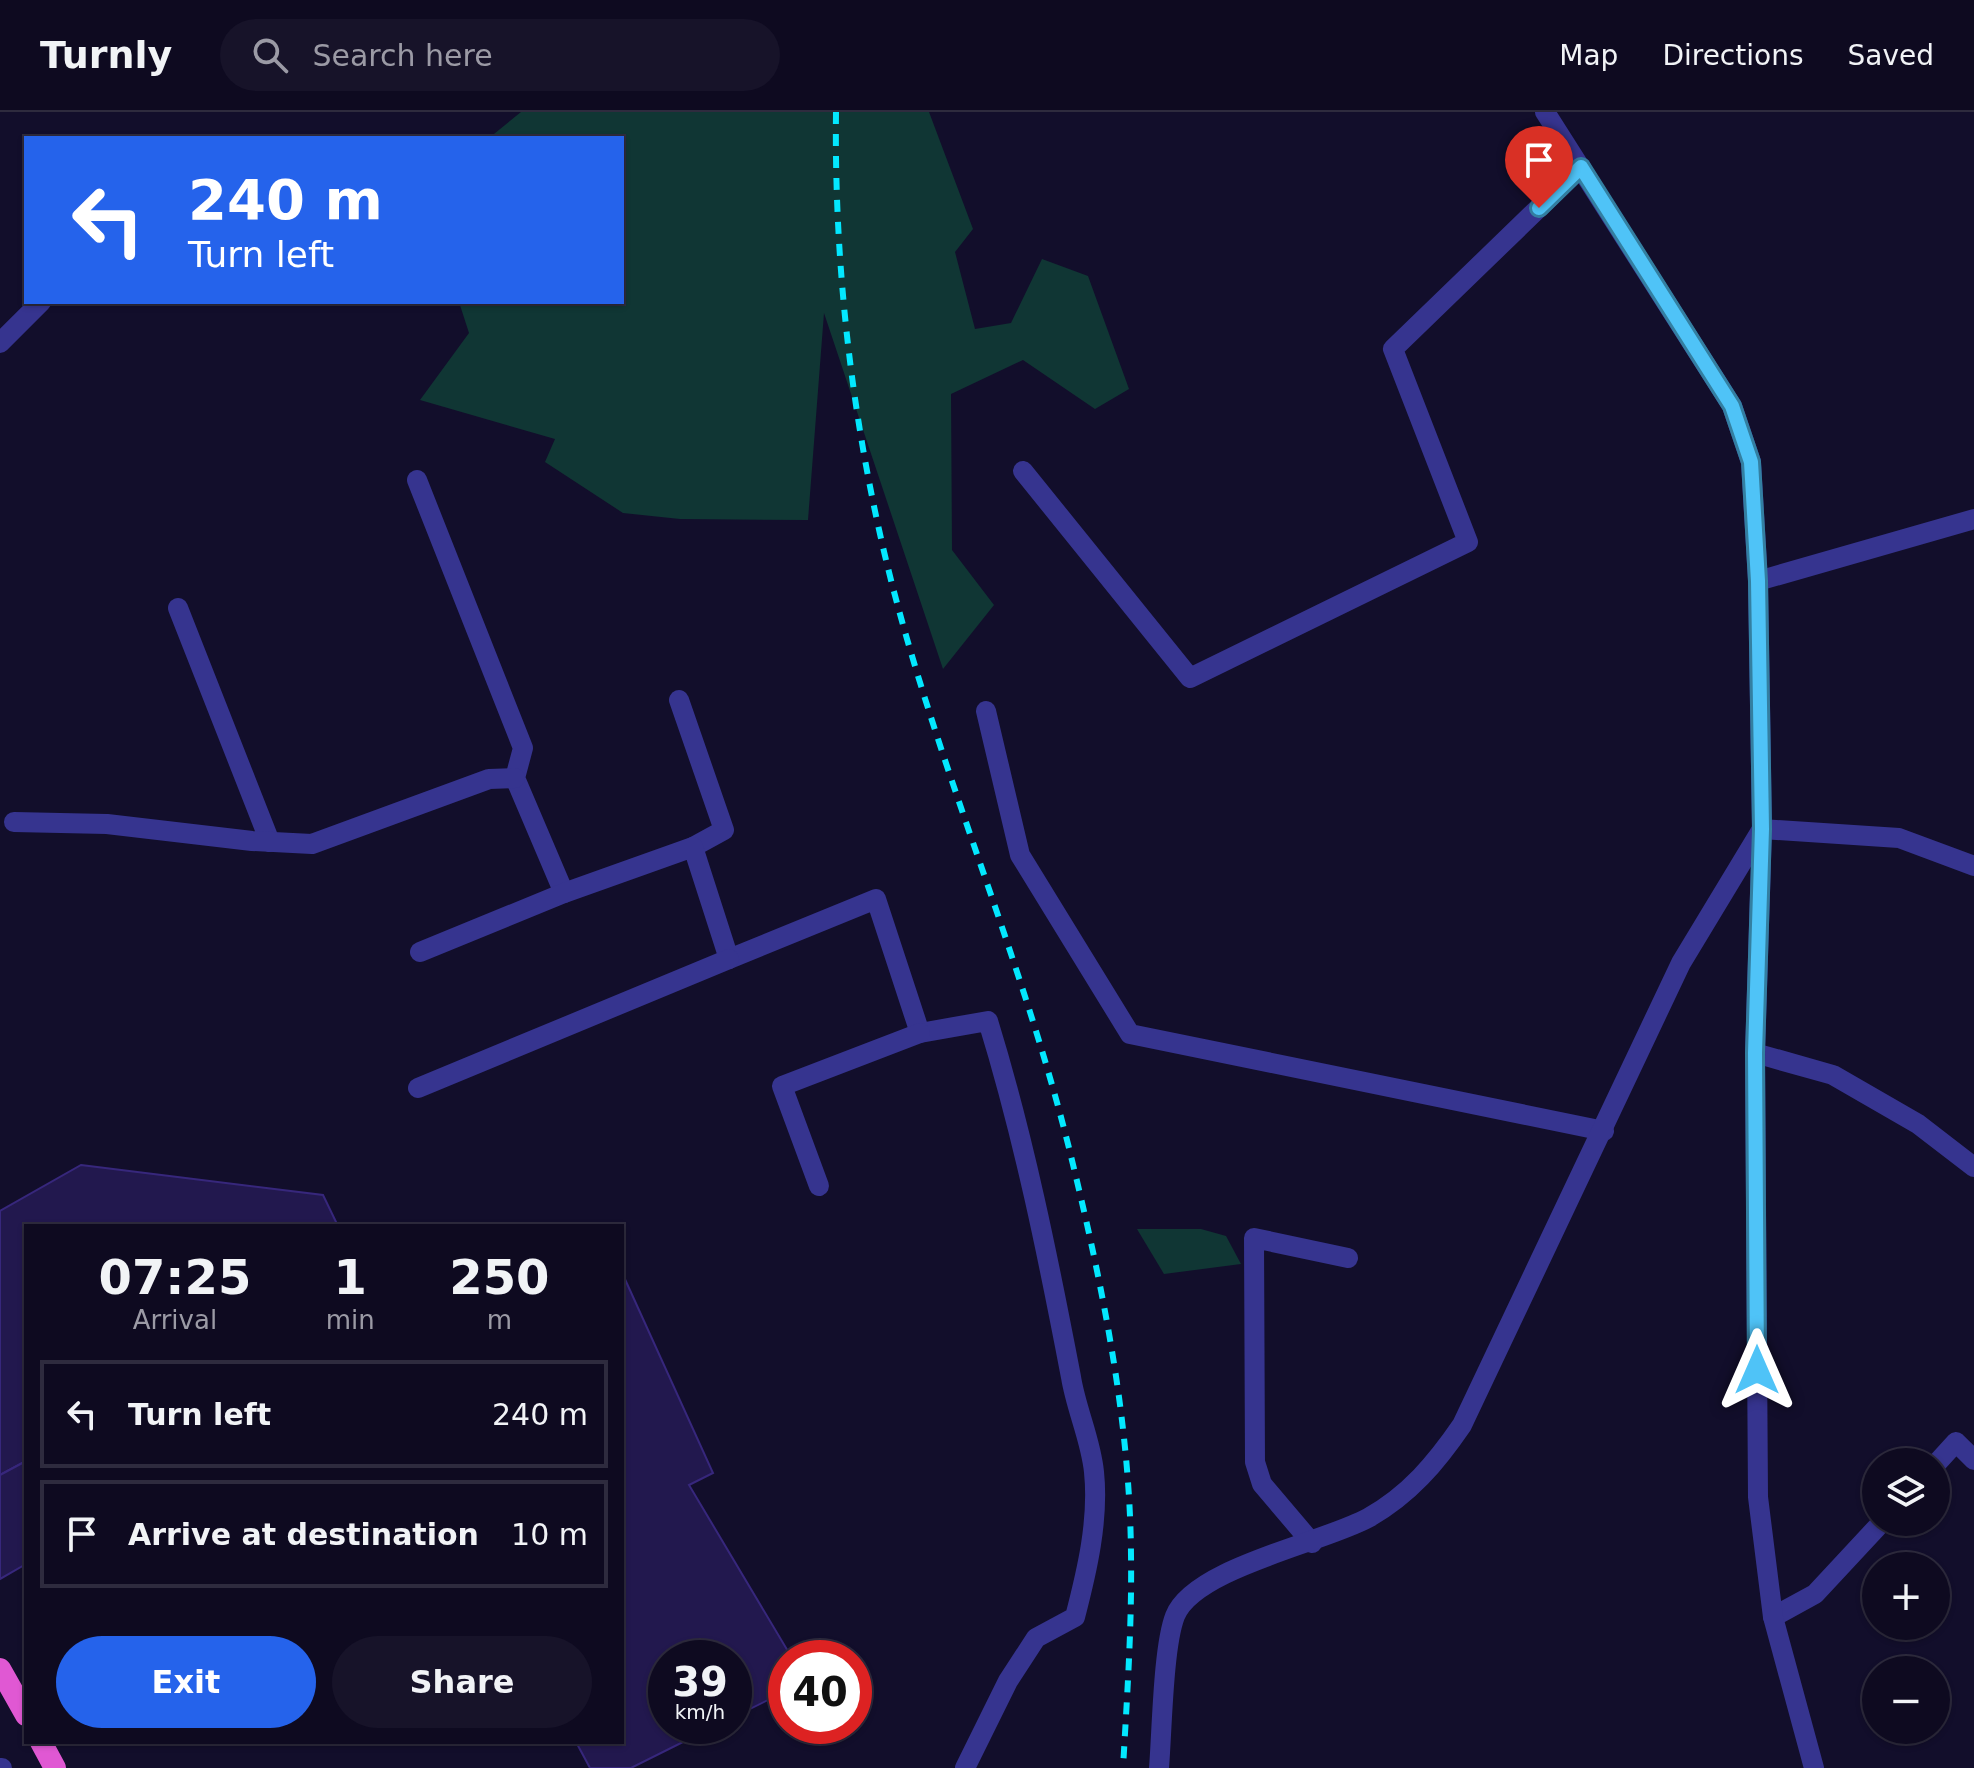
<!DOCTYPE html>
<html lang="en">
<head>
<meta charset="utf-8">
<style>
  body { margin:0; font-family:"DejaVu Sans",sans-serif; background:#171329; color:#f1f3f6; height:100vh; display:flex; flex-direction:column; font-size:30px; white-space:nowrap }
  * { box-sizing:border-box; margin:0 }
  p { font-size:26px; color:#9b9aa5 }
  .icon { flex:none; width:44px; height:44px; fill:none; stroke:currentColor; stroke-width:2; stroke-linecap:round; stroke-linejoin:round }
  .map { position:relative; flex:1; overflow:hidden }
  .panel { position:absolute; left:24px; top:1112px; width:600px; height:520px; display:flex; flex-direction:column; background:#0e0a20; border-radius:0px; box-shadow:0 2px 6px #0004,0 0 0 2px #2e2b3e }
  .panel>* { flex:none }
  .guide { position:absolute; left:24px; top:24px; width:600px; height:168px; border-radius:0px; box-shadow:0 2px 6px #0004,0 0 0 2px #2e2b3e; background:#2563eb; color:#fff; overflow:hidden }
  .buttons { position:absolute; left:1862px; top:1336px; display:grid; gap:16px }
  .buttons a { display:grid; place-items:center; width:88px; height:88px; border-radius:50%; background:#0e0a20; box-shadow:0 2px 6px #0004,0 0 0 2px #2e2b3e; font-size:40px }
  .speed { position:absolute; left:648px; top:1528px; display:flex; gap:16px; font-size:40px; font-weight:700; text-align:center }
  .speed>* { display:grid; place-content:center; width:104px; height:104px; border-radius:50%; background:#0e0a20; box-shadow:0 2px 6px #0004,0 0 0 2px #2e2b3e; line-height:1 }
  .speed small { font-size:20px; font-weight:400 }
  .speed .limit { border:12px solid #d22; background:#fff; color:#111 }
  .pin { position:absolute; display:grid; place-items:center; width:68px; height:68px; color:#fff; margin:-82px -34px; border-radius:50% 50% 50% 0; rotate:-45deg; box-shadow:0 0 8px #0007 }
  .pin .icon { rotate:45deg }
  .me { position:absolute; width:88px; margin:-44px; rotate:0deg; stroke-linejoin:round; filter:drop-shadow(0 0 6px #0008) }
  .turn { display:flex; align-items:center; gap:28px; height:168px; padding:0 32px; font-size:36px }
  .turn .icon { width:104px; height:104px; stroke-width:2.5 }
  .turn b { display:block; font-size:56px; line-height:68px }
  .eta { display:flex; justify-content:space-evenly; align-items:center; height:136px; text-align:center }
  .eta b { font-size:48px; font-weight:600; line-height:56px }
  .action { display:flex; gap:16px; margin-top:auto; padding:16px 32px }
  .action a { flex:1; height:92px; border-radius:48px; background:#2563eb; color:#fff; font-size:32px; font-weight:600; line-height:92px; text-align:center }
  .action a+a { background:#171329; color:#f1f3f6 }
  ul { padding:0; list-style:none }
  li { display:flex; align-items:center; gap:24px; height:108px; margin:0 16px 12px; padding:0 16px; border:4px solid #2e2b3e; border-radius:0px }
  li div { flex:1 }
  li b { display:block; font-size:30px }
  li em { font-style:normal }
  header { display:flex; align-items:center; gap:48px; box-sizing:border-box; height:112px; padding:0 40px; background:#0e0a20; border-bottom:2px solid #2e2b3e }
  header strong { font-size:38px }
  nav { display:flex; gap:44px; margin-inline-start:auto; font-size:28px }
  .search { width:560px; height:72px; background:#171329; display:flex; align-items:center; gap:20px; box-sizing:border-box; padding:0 28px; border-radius:44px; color:#9b9aa5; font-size:30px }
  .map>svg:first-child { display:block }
  .green { fill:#103634 }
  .building { fill:#22184e; stroke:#37277c; stroke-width:2 }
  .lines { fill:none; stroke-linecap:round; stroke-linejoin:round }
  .minor { stroke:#36348f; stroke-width:20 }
  .tertiary { stroke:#36348f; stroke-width:20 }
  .trunk { stroke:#e058d3; stroke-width:22 }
  .rail { stroke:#03e8ff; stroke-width:6; stroke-dasharray:12 10; stroke-linecap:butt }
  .route-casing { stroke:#337fa1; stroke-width:20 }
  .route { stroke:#4fc3f7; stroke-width:14 }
</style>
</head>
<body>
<header>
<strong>Turnly</strong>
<div class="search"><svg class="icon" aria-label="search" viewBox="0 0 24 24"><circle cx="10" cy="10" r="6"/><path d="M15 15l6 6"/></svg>Search here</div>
<nav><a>Map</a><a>Directions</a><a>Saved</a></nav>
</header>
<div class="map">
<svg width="1974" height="1656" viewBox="0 0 1974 1656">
  <rect width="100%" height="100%" fill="#120e2b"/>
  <g class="green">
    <polygon points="521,0 929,0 973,117 955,140 975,217 1011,211 1042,147 1088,164 1129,277 1095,297 1023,248 951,282 952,438 994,493 943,557 824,201 808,408 680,407 623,401 545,350 555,327 420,288 469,221 459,190 622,190 622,26 489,26"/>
    <polygon points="1137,1117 1201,1117 1226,1124 1241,1152 1164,1162"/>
  </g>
  <g class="building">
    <polygon points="81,1053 323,1083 338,1114 26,1114 26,1349 0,1363 0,1099"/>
    <polygon points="624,1165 713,1361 689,1373 792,1546 786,1546 786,1579 734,1605 734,1546 666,1546 666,1614 715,1614 631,1656 590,1656 576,1630 622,1630"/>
    <polygon points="26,1349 26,1452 0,1467 0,1363"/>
  </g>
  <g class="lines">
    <g class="minor">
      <polyline points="0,231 41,190"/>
      <polyline points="1023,359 1190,566 1468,430 1393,237 1581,55"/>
      <polyline points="417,368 523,636 515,666 564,781"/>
      <polyline points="1758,469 1974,407"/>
      <polyline points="178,496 270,730"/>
      <polyline points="679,588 724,718 693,735"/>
      <polyline points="986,599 1020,743 1130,922 1604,1019"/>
      <polyline points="14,710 107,712 252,729 312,732 489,667 515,666"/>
      <path d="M420 840 564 781 693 735 729 847 876 787 920 921 988 909C1024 1026 1048 1145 1071 1265 1076 1297 1091 1328 1094 1360 1099 1408 1087 1459 1075 1505L1036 1526 1008 1569 965 1656"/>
      <polyline points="1755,941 1833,963 1918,1012 1974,1055"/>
      <polyline points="418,976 729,847"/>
      <polyline points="819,1074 782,974 920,921"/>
      <polyline points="1936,1352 1956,1330 1974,1348"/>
      <polyline points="1312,1431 1262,1372 1255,1350 1254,1126 1348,1146"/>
      <polyline points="1773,1505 1815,1482 1882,1410"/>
      <polyline points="0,1656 2,1656"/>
      <path d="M1159 1656C1162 1620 1163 1535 1175 1504 1194 1456 1322 1431 1368 1406 1409 1383 1436 1351 1462 1313L1681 851 1762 717 1899 726 1974 754"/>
    </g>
    <polyline class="tertiary" points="1545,0 1732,294 1751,350 1758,469 1762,717 1755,941 1758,1385 1773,1505 1814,1656"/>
    <g class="trunk">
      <polyline points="0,1557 26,1603"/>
      <polyline points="41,1630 55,1656"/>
    </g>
    <path class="rail" d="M836 0C834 157 853 320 892 472 941 662 1020 842 1068 1032 1101 1166 1130 1305 1131 1443 1132 1514 1127 1585 1123 1656"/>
  </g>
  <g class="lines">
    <defs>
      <polyline id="route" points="1539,96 1581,55 1732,294 1751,350 1758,469 1762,717 1755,941 1757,1258"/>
    </defs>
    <use href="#route" class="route-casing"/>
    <use href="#route" class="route"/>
  </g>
</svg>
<div class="buttons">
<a><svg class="icon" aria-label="layers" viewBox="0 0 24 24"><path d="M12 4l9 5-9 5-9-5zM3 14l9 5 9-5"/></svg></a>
<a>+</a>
<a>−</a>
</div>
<div class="speed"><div>39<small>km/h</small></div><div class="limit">40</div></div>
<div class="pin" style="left:1539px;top:96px;background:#d93025"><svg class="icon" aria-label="arrive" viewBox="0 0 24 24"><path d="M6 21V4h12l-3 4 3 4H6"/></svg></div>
<svg class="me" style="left:1757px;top:1258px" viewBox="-20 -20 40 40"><path d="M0-17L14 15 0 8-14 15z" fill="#4fc3f7" stroke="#fff" stroke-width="4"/></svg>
<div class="guide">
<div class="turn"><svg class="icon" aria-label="left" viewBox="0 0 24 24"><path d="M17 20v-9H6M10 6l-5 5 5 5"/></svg><div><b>240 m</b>Turn left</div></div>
</div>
<section class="panel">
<div class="eta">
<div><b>07:25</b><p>Arrival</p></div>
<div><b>1</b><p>min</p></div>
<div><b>250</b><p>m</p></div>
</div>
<ul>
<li><svg class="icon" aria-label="left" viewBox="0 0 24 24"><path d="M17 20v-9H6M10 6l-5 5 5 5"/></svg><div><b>Turn left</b></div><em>240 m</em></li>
<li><svg class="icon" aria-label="arrive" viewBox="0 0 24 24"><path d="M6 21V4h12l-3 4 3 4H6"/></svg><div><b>Arrive at destination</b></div><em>10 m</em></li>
</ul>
<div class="action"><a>Exit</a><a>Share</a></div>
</section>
</div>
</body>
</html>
